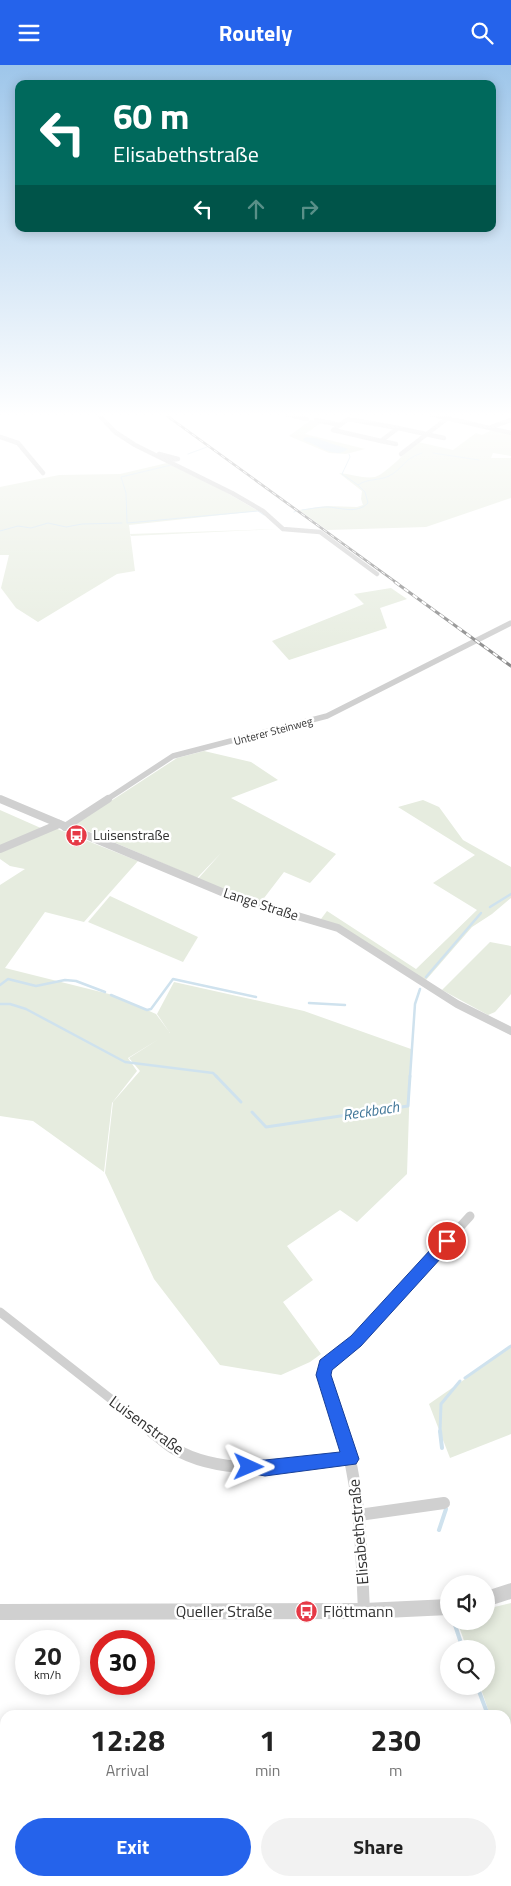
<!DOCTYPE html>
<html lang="en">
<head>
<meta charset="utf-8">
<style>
  body { margin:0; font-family:"Titillium Web",sans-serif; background:#f2f2f2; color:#222; height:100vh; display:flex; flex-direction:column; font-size:19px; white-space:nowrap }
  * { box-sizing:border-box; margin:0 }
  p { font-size:16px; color:#767676 }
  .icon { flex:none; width:28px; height:28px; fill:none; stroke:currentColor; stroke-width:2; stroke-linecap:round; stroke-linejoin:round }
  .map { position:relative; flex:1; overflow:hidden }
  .drawer { position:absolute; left:0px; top:1645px; width:511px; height:176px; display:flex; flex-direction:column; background:#fff; border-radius:15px 15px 0 0; box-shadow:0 2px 12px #0003 }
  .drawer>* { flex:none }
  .top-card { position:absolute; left:15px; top:15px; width:481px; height:152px; border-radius:10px; box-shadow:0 2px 12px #0003; background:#00695c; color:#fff; overflow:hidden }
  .tools { position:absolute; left:440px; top:1510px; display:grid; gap:10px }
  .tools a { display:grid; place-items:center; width:55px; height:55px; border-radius:50%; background:#fff; box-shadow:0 2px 12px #0003; font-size:25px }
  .speed { position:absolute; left:15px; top:1565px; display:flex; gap:10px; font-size:25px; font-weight:700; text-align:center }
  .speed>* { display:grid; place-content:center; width:65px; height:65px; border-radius:50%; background:#fff; box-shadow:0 2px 12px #0003; line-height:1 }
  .speed small { font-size:12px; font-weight:400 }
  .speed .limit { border:8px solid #d22; background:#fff; color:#111 }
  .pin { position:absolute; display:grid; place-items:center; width:42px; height:42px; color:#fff; margin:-21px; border:2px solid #fff; border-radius:50%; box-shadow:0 1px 5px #0007 }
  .me { position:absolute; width:55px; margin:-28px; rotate:91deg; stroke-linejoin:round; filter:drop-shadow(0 0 4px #0008) }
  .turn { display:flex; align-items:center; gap:18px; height:105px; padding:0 15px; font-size:22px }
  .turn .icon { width:65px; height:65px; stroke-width:2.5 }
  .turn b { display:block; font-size:35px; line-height:42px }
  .lanes { display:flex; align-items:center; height:48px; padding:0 15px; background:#0003; justify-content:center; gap:25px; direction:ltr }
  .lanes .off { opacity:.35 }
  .eta { display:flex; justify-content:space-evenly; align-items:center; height:85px; text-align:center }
  .eta b { font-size:30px; font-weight:700; line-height:35px }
  .action { display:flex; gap:10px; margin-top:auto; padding:10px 15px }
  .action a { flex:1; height:58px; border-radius:30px; background:#2563eb; color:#fff; font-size:20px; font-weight:700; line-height:58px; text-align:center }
  .action a+a { background:#f2f2f2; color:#222 }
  header { display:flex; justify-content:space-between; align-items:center; height:65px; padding:0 15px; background:#2563eb; color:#fff; font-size:22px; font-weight:700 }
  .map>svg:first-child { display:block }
  .green { fill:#e6ecdf }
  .water { fill:#cfe2ee }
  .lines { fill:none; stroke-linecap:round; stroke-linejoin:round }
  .stream-far3 { stroke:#cfe2ee; stroke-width:1 }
  .stream-far2 { stroke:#cfe2ee; stroke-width:2.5 }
  .stream-far1 { stroke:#cfe2ee; stroke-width:3 }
  .stream { stroke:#cfe2ee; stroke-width:4 }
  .minor-far4 { stroke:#d0d0d0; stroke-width:4.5 }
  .minor-far3 { stroke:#d0d0d0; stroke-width:5.5 }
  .minor-far2 { stroke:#d0d0d0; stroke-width:8 }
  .minor-far1 { stroke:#d0d0d0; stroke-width:9 }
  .minor { stroke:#d0d0d0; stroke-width:12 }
  .tertiary { fill:#d0d0d0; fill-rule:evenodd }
  .rail-far1-casing { stroke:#888; stroke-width:2.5 }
  .rail-casing { stroke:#888; stroke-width:3 }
  .rail-far1 { stroke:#fff; stroke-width:1; stroke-dasharray:4.5; stroke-linecap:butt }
  .rail { stroke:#fff; stroke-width:2; stroke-dasharray:5.5; stroke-linecap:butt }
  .route { fill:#2563eb; stroke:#184099 }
  .labels { text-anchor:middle; stroke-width:5; stroke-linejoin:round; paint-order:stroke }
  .far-street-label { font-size:11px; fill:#333; stroke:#fff }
  .poi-label { font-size:14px; fill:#333; stroke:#fff; text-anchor:start }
  .street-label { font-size:14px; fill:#333; stroke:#fff }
  .water-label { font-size:15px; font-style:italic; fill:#3f7597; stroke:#fff }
  .near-street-label { font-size:16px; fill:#333; stroke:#fff }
  .near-poi-label { font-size:16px; fill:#333; stroke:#fff; text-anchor:start }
</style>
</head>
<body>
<header><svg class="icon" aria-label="menu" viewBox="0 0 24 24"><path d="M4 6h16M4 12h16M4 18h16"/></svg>Routely<svg class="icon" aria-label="search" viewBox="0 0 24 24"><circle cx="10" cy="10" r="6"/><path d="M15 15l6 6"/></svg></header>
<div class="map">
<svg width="511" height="1821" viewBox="0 0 511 1821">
  <rect width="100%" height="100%" fill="#fff"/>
  <g class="green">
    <polygon points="311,355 322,357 305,369 365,384 346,389 329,388 289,371"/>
    <path d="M492 365 511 368V391L493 388 491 393H511V433L426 462 327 465 299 445 327 441 357 442 363 440 361 434 362 426 339 408C350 409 365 414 375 412 384 410 409 384 418 377L453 385 476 368 482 370Z"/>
    <polygon points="167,398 217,422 258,446 129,460 135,506 117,509 38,557 16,543 1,523 9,490 0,490 0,422 59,410 120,409"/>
    <polygon points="279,464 131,471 130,469"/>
    <polygon points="391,523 407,534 380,543 387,563 289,595 272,576 364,539 354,529"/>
    <polygon points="204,686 251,697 278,715 231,733 336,789 310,818 284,807 261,837 239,832 197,815 221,788 197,813 74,760 177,693"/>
    <polygon points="423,735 439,742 463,775 511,802 511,833 492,849 472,862 426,915 321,854 327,846 416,904 477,845 433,818 475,790 398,742"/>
    <polygon points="0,745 43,764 0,782"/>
    <polygon points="55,763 138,796 84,857 45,847 5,903 113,930 156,949 170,968 157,949 174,917 304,946 411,984 407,1109 357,1157 340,1145 287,1181 313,1215 283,1237 321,1289 310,1297 281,1310 220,1300 154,1214 105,1108 113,1037 140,1006 129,993 159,974 128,993 137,1006 112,1038 104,1107 33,1056 0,1051 0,820 25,804 10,801 0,794 0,787"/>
    <polygon points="110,831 198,872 183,897 88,857"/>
    <polygon points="490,877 511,881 511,929 495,947 488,950 442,925"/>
    <polygon points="511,1282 511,1369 450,1393 429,1339"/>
    <polygon points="511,1538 511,1717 506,1701 506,1650 490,1650 480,1621 486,1621 486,1584 467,1584 457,1556 486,1556 486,1544"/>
  </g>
  <path class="water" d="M306 372 315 373 348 384C336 395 318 380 305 376L303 374Z"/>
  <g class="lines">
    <g class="stream-far3">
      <polyline points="433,388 479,395"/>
      <polyline points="188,389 207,382"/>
      <polyline points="349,389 350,392 342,409 358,420"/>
      <path d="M302 445C310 444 318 442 326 442 340 442 356 450 368 438L365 427 358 420C368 413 379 416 389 411 403 404 404 393 422 388"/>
      <polyline points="294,447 296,446"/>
      <polyline points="127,457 126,428 121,412 171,400"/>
      <polyline points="127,458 258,446 264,450"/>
      <polyline points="0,466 18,461 31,463 48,458 66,462 82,459 122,458"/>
    </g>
    <g class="stream-far2">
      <polyline points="490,842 511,829"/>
      <polyline points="426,912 481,848"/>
      <polyline points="0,920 8,914 36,921 65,915 76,916 105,927"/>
      <polyline points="111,930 147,945 151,944 173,914 256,932"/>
      <polyline points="309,938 345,940"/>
      <polyline points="0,939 10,939 26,944 125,997 213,1008 217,1012"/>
      <polyline points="410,1012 415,939 420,924"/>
    </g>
    <g class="stream-far1">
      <polyline points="216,1011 241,1037"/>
      <polyline points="252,1047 266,1062 408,1041 410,1011"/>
      <polyline points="465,1313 511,1281"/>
      <polyline points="440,1367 441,1339 460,1316"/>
    </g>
    <g class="stream">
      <polyline points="440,1366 442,1383"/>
      <polyline points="439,1465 446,1444"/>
      <polyline points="455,1560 463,1584"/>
      <polyline points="477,1621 488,1650"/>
      <polyline points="506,1699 511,1715"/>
    </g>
    <g class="minor-far4">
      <polyline points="97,348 115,367 135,380 232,428 263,446 283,464 320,467 377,509"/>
      <polyline points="281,348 307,354"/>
      <polyline points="425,348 511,368"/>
      <polygon points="348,354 398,363 381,376 333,365"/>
      <polyline points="316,355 340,360"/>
      <polyline points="491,362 511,355"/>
      <polyline points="398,363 444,373"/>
      <polyline points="0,372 18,378 43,408"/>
      <polyline points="381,376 396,379"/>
      <polyline points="159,389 178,394 168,395"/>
      <polyline points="401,389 449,352"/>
    </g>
    <g class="minor-far3">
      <polyline points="0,734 2,735"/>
      <polyline points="106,735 173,691 327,651 511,558"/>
    </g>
    <g class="minor-far2">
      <polyline points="0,734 236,833 338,863 457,939 511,966"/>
      <polyline points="65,762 108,734"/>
      <polyline points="0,784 59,759"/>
    </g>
    <g class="minor-far1">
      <polyline points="0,1247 153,1367"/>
      <polyline points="342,1367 323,1310 325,1300 356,1276 470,1151"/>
    </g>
    <g class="minor">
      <path d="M151 1366C158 1371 165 1378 173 1383 225 1414 295 1400 351 1394"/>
      <path d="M342 1366C361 1424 361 1485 364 1546"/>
      <polyline points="359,1450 444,1438"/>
    </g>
    <g class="tertiary">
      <polygon points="511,1518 511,1534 486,1542 486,1526"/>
      <polygon points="449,1534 449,1550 364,1554 0,1555 0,1539 364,1538"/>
    </g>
    <defs>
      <polyline id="rail-far1" points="163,348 397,518"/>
      <polyline id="rail" points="395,517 511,601"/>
    </defs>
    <use href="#rail-far1" class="rail-far1-casing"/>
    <use href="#rail" class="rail-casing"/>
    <use href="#rail-far1" class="rail-far1"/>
    <use href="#rail" class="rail"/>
  </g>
  <linearGradient id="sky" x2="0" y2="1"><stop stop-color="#9ec6ea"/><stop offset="0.58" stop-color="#fff"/><stop offset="1" stop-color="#fff" stop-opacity="0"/></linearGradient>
  <rect width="511" height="603" fill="url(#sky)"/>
  <polygon class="route" points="447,1170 452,1172 454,1176 452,1181 361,1281 332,1305 331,1310 359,1394 356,1399 265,1411 243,1407 241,1402 243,1396 249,1394 265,1395 340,1387 316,1310 320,1295 351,1271 442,1172"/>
  <defs>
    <symbol id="bus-disc" viewBox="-11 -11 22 22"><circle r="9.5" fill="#e63946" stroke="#fff"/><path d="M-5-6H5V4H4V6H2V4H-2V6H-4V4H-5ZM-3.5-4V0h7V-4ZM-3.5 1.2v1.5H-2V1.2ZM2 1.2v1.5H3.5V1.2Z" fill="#fff"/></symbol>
  </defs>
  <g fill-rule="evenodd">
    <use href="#bus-disc" x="64" y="758" width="25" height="25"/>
    <use href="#bus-disc" x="294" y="1534" width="25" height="25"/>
  </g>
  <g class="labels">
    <g class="far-street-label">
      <text transform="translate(273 666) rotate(-15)" y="4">Unterer Steinweg</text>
    </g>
    <g class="poi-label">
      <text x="93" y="775">Luisenstraße</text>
    </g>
    <g class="street-label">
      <text transform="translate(261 839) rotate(18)" y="5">Lange Straße</text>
    </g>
    <g class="water-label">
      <text transform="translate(371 1046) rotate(-9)" y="5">Reckbach</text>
    </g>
    <g class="near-street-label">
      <text transform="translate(147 1360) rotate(36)" y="6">Luisenstraße</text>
      <text transform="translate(358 1467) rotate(-95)" y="6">Elisabethstraße</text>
      <text x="224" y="1552">Queller Straße</text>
    </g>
    <g class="near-poi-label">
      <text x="323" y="1552">Flöttmann</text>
    </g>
  </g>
</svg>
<div class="tools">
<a><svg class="icon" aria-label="sound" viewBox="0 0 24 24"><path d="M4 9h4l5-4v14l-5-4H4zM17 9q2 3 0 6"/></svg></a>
<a><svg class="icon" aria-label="search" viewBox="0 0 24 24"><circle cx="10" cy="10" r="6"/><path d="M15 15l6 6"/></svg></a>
</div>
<div class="speed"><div>20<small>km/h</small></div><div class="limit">30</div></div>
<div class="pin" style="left:447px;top:1176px;background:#d93025"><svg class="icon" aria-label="arrive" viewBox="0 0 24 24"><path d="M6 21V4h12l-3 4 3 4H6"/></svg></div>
<svg class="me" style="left:249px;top:1402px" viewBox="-20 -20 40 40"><path d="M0-17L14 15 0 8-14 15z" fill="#2563eb" stroke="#fff" stroke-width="4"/></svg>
<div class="top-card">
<div class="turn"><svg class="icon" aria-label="left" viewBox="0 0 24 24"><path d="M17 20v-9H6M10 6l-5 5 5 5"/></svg><div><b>60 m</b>Elisabethstraße</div></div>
<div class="lanes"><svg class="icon" aria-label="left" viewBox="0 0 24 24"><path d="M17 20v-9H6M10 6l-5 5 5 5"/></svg><svg class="icon off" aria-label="ahead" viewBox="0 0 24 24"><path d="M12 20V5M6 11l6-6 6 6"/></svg><svg class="icon off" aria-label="right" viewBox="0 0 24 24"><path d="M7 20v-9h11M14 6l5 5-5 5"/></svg></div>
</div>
<section class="drawer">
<div class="eta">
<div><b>12:28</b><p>Arrival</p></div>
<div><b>1</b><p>min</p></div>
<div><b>230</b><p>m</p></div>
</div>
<div class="action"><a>Exit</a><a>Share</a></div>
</section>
</div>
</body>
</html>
